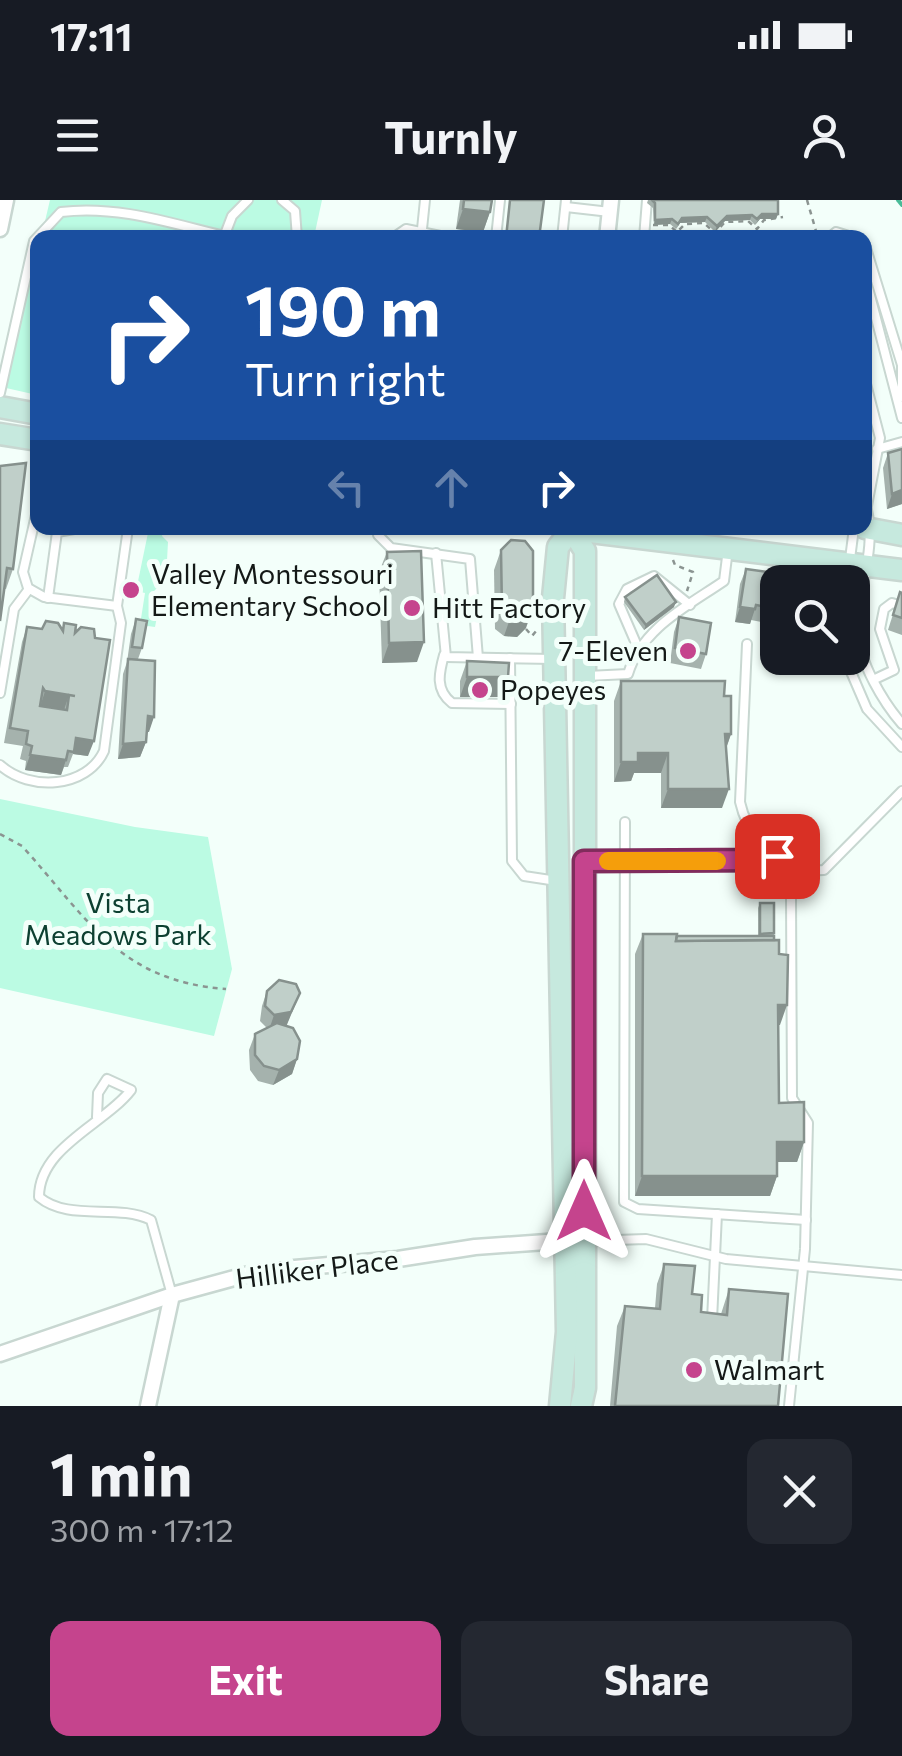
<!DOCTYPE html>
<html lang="en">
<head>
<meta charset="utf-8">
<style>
  body { margin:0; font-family:Commissioner,sans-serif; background:#242831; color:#f1f3f6; height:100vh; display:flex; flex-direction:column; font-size:38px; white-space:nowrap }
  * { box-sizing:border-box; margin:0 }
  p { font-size:32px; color:#9ea1a6 }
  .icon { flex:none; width:55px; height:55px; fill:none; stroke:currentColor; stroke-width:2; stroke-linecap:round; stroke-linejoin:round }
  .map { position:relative; height:1206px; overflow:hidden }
  .side { display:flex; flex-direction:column; background:#171b24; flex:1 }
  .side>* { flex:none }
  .hud { position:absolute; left:30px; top:30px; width:842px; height:305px; border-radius:20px; box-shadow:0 2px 8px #0004; background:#1a4fa0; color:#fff; overflow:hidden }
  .controls { position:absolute; left:760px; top:365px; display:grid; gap:20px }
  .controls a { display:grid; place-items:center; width:110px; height:110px; border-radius:20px; background:#171b24; box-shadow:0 2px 8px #0004; font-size:50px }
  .pin { position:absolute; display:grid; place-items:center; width:85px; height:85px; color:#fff; margin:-42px; border-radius:20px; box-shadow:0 5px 15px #0006 }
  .me { position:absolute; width:110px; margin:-55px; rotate:0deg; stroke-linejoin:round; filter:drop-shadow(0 0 8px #0008) }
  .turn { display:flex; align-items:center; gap:35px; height:210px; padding:0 50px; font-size:45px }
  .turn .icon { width:130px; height:130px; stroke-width:2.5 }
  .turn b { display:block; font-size:70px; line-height:85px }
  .lanes { display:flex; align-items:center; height:95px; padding:0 50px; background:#0003; justify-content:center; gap:50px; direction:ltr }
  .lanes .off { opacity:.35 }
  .round { display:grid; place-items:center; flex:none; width:105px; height:105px; border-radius:20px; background:#242831 }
  .head { display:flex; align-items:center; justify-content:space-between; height:170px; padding:0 50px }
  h1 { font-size:60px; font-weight:700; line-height:75px }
  .button { display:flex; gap:20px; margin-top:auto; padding:20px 50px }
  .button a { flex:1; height:115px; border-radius:20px; background:#c5448d; color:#fff; font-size:40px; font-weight:700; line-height:115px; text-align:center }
  .button a+a { background:#242831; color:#f1f3f6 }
  .status { display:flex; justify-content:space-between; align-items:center; height:70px; padding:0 50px; background:#171b24; direction:ltr }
  .status svg { height:28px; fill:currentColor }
  header { display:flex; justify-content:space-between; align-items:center; height:130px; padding:0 50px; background:#171b24; font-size:45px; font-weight:700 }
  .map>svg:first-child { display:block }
  .green { fill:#bbfbe3 }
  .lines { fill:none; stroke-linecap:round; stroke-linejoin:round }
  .stream { stroke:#48bb97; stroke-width:4 }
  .service-casing { stroke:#c8d7d1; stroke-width:12 }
  .minor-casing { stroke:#c8d7d1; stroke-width:19 }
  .secondary-casing { stroke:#c8d7d1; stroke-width:25 }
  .path { stroke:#8b9491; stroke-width:2.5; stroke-dasharray:5 5; stroke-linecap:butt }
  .service { stroke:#fff; stroke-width:8 }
  .minor { stroke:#fff; stroke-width:14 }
  .secondary { stroke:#c6e9de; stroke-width:20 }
  .wall { fill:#a5b2ad }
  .shaded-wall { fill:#86918d }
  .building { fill:#c0cfc9; stroke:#86918d; stroke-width:2.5; fill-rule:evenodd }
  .route-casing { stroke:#802c5c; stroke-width:25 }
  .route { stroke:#c5448d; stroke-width:18 }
  .slow { stroke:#f59e0b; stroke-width:18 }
  .poi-dot { fill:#c5448d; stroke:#f3fffa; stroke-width:4 }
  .labels { text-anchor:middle; stroke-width:10; stroke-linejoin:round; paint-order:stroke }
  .poi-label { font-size:28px; fill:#141917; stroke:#f3fffa; text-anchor:start }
  .park-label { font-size:28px; fill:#0d4031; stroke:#f3fffa }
  .street-label { font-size:28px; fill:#141917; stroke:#f3fffa }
</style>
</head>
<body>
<div class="status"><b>17:11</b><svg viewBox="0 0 49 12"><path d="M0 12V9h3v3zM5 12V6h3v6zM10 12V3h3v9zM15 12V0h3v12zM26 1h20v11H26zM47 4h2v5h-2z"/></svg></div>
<header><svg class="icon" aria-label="menu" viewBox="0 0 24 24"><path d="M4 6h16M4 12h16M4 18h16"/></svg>Turnly<svg class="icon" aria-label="person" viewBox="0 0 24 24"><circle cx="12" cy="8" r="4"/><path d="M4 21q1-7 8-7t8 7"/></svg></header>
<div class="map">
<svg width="902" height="1206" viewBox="0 0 902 1206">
  <rect width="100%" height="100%" fill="#f3fffa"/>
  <g class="green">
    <polygon points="50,0 322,0 314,37 41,38"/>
    <polygon points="37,51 38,195 37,195 6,188"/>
    <polygon points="149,328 164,329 162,336 168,342 166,379 151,394 161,396 155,427 140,425 145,393 136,391"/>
    <polygon points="0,599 135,627 208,637 232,769 214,836 0,788"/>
  </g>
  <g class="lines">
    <polyline class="stream" points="898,0 902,5"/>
    <defs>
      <g id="service">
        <polyline points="282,0 295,11 297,38"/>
        <polyline points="566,7 610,12"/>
        <polyline points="422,29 425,0"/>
        <polyline points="224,37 232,16 248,0"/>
        <polyline points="393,38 406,29 450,38"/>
        <polyline points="496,38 500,0"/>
        <polyline points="562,38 566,0"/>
        <polyline points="644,38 647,0"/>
        <polyline points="829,38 836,32 855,38"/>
        <polyline points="865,45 902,165 902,197"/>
        <polyline points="865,76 902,218"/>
        <polyline points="865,180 880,238 866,311"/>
        <path d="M0 193 34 41 61 12C117 5 170 23 224 36"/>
        <polyline points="877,249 902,242"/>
        <polyline points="38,306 23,372 28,388 44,397 117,406"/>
        <path d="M867 310C877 352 856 392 858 434 860 463 883 502 902 524"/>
        <polyline points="378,328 378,335 391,348 470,359 478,458"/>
        <polyline points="436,353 446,457 554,459"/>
        <polyline points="847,382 854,328"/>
        <polyline points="48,398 57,332 80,328"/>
        <path d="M747 444 740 602C748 638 770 651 799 671"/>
        <polyline points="638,448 619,404 627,389 654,376 690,405"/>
        <path d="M444 455C439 473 435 490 452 503L511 504"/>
        <polyline points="510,458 512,661 524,676 557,681"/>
        <polyline points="845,458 867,509 902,547"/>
        <path d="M587 476 628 474C642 428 686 407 724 381L728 349"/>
        <polyline points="875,479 894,470 880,429 884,409 892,403 902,406"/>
        <polyline points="0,493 14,409 29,389"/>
        <path d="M0 565C30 592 87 588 104 551L121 423 117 406 128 328"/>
        <polyline points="625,622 624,1002 638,1009 806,1020"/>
        <polyline points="588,661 762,660 777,656"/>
        <path d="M97 917 98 893 107 879 131 890C105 924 39 947 39 997 69 1022 117 1003 151 1020L172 1095"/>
        <polyline points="585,1041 646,1039 726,1059 902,1075"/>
        <polyline points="712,1120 717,1014"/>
        <polyline points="789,1206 805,1049 808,923 792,898 791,696 799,671 824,670 902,591"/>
      </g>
      <g id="minor">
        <polyline points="0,29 6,0"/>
        <polyline points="607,38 611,0"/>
        <polyline points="0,1154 172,1095 260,1071 398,1059 475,1047 574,1040"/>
        <polyline points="148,1206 172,1095"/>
      </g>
      <g id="secondary">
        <polyline points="0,207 38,214"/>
        <polyline points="0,234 38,240"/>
        <polyline points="865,328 902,335"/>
        <polyline points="566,329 902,370"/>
        <polyline points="572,330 585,351 585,1188 581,1206"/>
        <polyline points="560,1206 567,1132 553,398 558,347 573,328"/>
      </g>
    </defs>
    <use href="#service" class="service-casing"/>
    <use href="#minor" class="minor-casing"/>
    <use href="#secondary" class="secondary-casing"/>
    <g class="path">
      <polyline points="807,0 818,38"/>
      <polyline points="653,25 669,25 677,32 685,24 704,23 715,33 725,22 748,21 757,29 764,20 783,17"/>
      <polyline points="426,331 426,328"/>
      <polyline points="673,360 675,365 693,372 687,391"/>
      <polyline points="526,429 532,436 537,430"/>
      <path d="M0 634 22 646C88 719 119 781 226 789"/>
    </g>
    <use href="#service" class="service"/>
    <use href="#minor" class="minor"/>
    <use href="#secondary" class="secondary"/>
  </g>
  <g class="wall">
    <polygon points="460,0 492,0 490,12 483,32 456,29"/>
    <polygon points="648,0 778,0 778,14 776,19 760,19 755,25 750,20 725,21 715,32 705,22 680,23 676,29 670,24 654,25 653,8 647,3"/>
    <polygon points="888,253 902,304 887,309 883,268"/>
    <polygon points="0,266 13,369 6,389 4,389"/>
    <polygon points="501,350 526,428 517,437 504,436 495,429 494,370"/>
    <polygon points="387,352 417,462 382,463 379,372"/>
    <polygon points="746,369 778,382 778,425 751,420 750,424 735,422 740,384"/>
    <polygon points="900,392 902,393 902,435 888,430"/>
    <polygon points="625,397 674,407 644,430 624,402"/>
    <polygon points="679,417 706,454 701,469 670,463 674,432"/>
    <polygon points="136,419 142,448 138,459 149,532 147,532 146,542 140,557 118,559 123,474 127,462 131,434"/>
    <polygon points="64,423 75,433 88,556 73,554 68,567 64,567 61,575 25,570 26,561 20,559 23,546 4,543 22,442 27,427 62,430"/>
    <polygon points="467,461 508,477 501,497 460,497 460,481"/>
    <polygon points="621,481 724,496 731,534 726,549 722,608 661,608 661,573 634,573 631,581 614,582 614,501"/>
    <polygon points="760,703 774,733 780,825 778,825 779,903 804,942 797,962 777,962 777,976 770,996 635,996 635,754 643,734 677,736 758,736 758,708"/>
    <polygon points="267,791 300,793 286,826 297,859 292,874 273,885 258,881 250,870 249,850 255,834 267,828 260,821 262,806"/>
    <polygon points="664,1064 692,1094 701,1112 721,1114 729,1089 778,1206 610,1206 617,1126 625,1106 655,1108 657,1084"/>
  </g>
  <g class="shaded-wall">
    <polygon points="463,9 490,12 483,32 456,29"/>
    <polygon points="762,14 778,14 776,19 760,19 755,25"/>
    <polygon points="752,15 750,20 725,21 715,32 717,26 727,16"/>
    <polygon points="707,17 705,22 680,23 676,29 682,18"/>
    <polygon points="672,19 670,24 654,25 655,20"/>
    <polygon points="902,290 902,304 887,309 892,294"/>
    <polygon points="676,402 674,407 644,430 646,425"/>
    <polygon points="740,407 755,409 750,424 735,422"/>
    <polygon points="533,408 526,428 517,437 504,436 511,416"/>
    <polygon points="424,442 417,462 382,463 389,443"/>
    <polygon points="467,477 508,477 501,497 460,497"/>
    <polygon points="45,491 69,495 64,510 40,507"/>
    <polygon points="148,516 154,517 149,532 142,531"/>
    <polygon points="725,534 731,534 724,554"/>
    <polygon points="76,538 94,541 88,556 73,554"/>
    <polygon points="146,542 140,557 118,559 123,544"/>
    <polygon points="638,553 668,553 661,573 634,573 631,581 614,582 621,562"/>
    <polygon points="30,555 66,560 61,575 25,570"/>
    <polygon points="668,589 729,589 722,608 661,608"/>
    <polygon points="300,793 286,827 269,830 274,815"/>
    <polygon points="778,805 787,805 780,825 770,825"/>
    <polygon points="297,859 292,874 273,885 279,870"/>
    <polygon points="777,942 804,942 797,962 770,962"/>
    <polygon points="642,976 777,976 770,996 635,996"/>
  </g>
  <g class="building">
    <polygon points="464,0 492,0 490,12 463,9"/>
    <polygon points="510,0 544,0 539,38 506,38"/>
    <polygon points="652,0 778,0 778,14 762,14 757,19 752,15 727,16 717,26 707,17 682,18 678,24 672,19 655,20 655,3"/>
    <polygon points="400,34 428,38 399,38"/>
    <polygon points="902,249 902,290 892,294 888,253"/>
    <polygon points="26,263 13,369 7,368 0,421 0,266"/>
    <polygon points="511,340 525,341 533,351 533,408 524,417 511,416 502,409 501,350"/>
    <polygon points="421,351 424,442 389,443 387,352"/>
    <polygon points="746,369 827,380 826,382 778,382 778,409 756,405 755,409 740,407"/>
    <polygon points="657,375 676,402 646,425 625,397"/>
    <polygon points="900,392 902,393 902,418 893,415"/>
    <polygon points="679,417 711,423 706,454 675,448"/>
    <polygon points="136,419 147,421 142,448 132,447"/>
    <path d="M46 421 58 423 63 431 64 423 76 425 75 433 81 427 94 429 95 438 110 440 94 541 76 538 74 552 68 551 66 560 30 555 32 546 26 544 28 531 10 528 27 427 42 429ZM43 488 45 491 75 496 69 495 67 510 40 506Z"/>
    <polygon points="128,459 155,461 154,517 148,516 146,542 123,544"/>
    <polygon points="467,461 509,463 508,477 467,477"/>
    <polygon points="621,481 725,481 724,496 731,496 731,534 725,534 729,589 668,589 668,553 638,553 638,562 621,562"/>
    <polygon points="760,703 774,703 774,733 760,734"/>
    <polygon points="643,734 677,734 676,741 779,740 779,754 788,755 787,805 778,805 779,903 804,902 804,942 777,942 777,976 642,976"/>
    <polygon points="677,736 774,736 774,740 676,741"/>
    <polygon points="279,780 296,784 300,793 291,812 274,815 265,806 267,791"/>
    <polygon points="277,823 293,828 300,841 297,859 279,870 264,866 255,855 255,834"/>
    <polygon points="664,1064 695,1066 692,1094 702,1095 701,1112 727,1115 729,1089 788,1094 778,1206 615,1206 625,1106 660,1109"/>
  </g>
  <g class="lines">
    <defs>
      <polyline id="route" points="584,1011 584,661 762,660 777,656"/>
    </defs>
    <use href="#route" class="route-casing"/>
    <use href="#route" class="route"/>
    <polyline class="slow" points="608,661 717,661"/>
  </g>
  <g class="poi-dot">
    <circle cx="131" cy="390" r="10"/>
    <circle cx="412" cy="408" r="10"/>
    <circle cx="688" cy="451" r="10"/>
    <circle cx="480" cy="490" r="10"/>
    <circle cx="694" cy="1170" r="10"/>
  </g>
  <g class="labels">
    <g class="poi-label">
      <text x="151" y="384">Valley Montessouri<tspan x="151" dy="32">Elementary School</tspan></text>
      <text x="432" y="418">Hitt Factory</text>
      <text x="668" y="461" text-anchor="end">7-Eleven</text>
      <text x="500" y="500">Popeyes</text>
      <text x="714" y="1180">Walmart</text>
    </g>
    <g class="park-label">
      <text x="118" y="713">Vista<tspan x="118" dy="32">Meadows Park</tspan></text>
    </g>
    <g class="street-label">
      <text transform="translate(317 1069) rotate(-7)" y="10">Hilliker Place</text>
    </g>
  </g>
</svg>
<div class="controls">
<a><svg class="icon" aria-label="search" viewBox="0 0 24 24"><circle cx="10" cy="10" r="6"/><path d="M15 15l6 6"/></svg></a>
</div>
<div class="pin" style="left:777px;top:656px;background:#d93025"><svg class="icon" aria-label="arrive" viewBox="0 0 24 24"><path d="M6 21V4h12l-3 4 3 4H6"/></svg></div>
<svg class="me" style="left:584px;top:1011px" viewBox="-20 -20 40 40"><path d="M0-17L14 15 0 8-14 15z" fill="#c5448d" stroke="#fff" stroke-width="4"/></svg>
<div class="hud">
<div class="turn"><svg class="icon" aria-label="right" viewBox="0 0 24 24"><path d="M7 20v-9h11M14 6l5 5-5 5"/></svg><div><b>190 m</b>Turn right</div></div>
<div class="lanes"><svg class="icon off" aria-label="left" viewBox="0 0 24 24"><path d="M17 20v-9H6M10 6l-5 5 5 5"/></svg><svg class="icon off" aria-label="ahead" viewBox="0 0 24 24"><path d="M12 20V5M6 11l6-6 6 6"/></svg><svg class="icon" aria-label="right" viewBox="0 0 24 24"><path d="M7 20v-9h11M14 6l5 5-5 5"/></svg></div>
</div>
</div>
<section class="side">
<div class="head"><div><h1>1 min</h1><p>300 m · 17:12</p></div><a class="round"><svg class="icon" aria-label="close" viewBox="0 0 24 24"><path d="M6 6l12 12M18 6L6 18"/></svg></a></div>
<div class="button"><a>Exit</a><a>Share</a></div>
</section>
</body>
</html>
